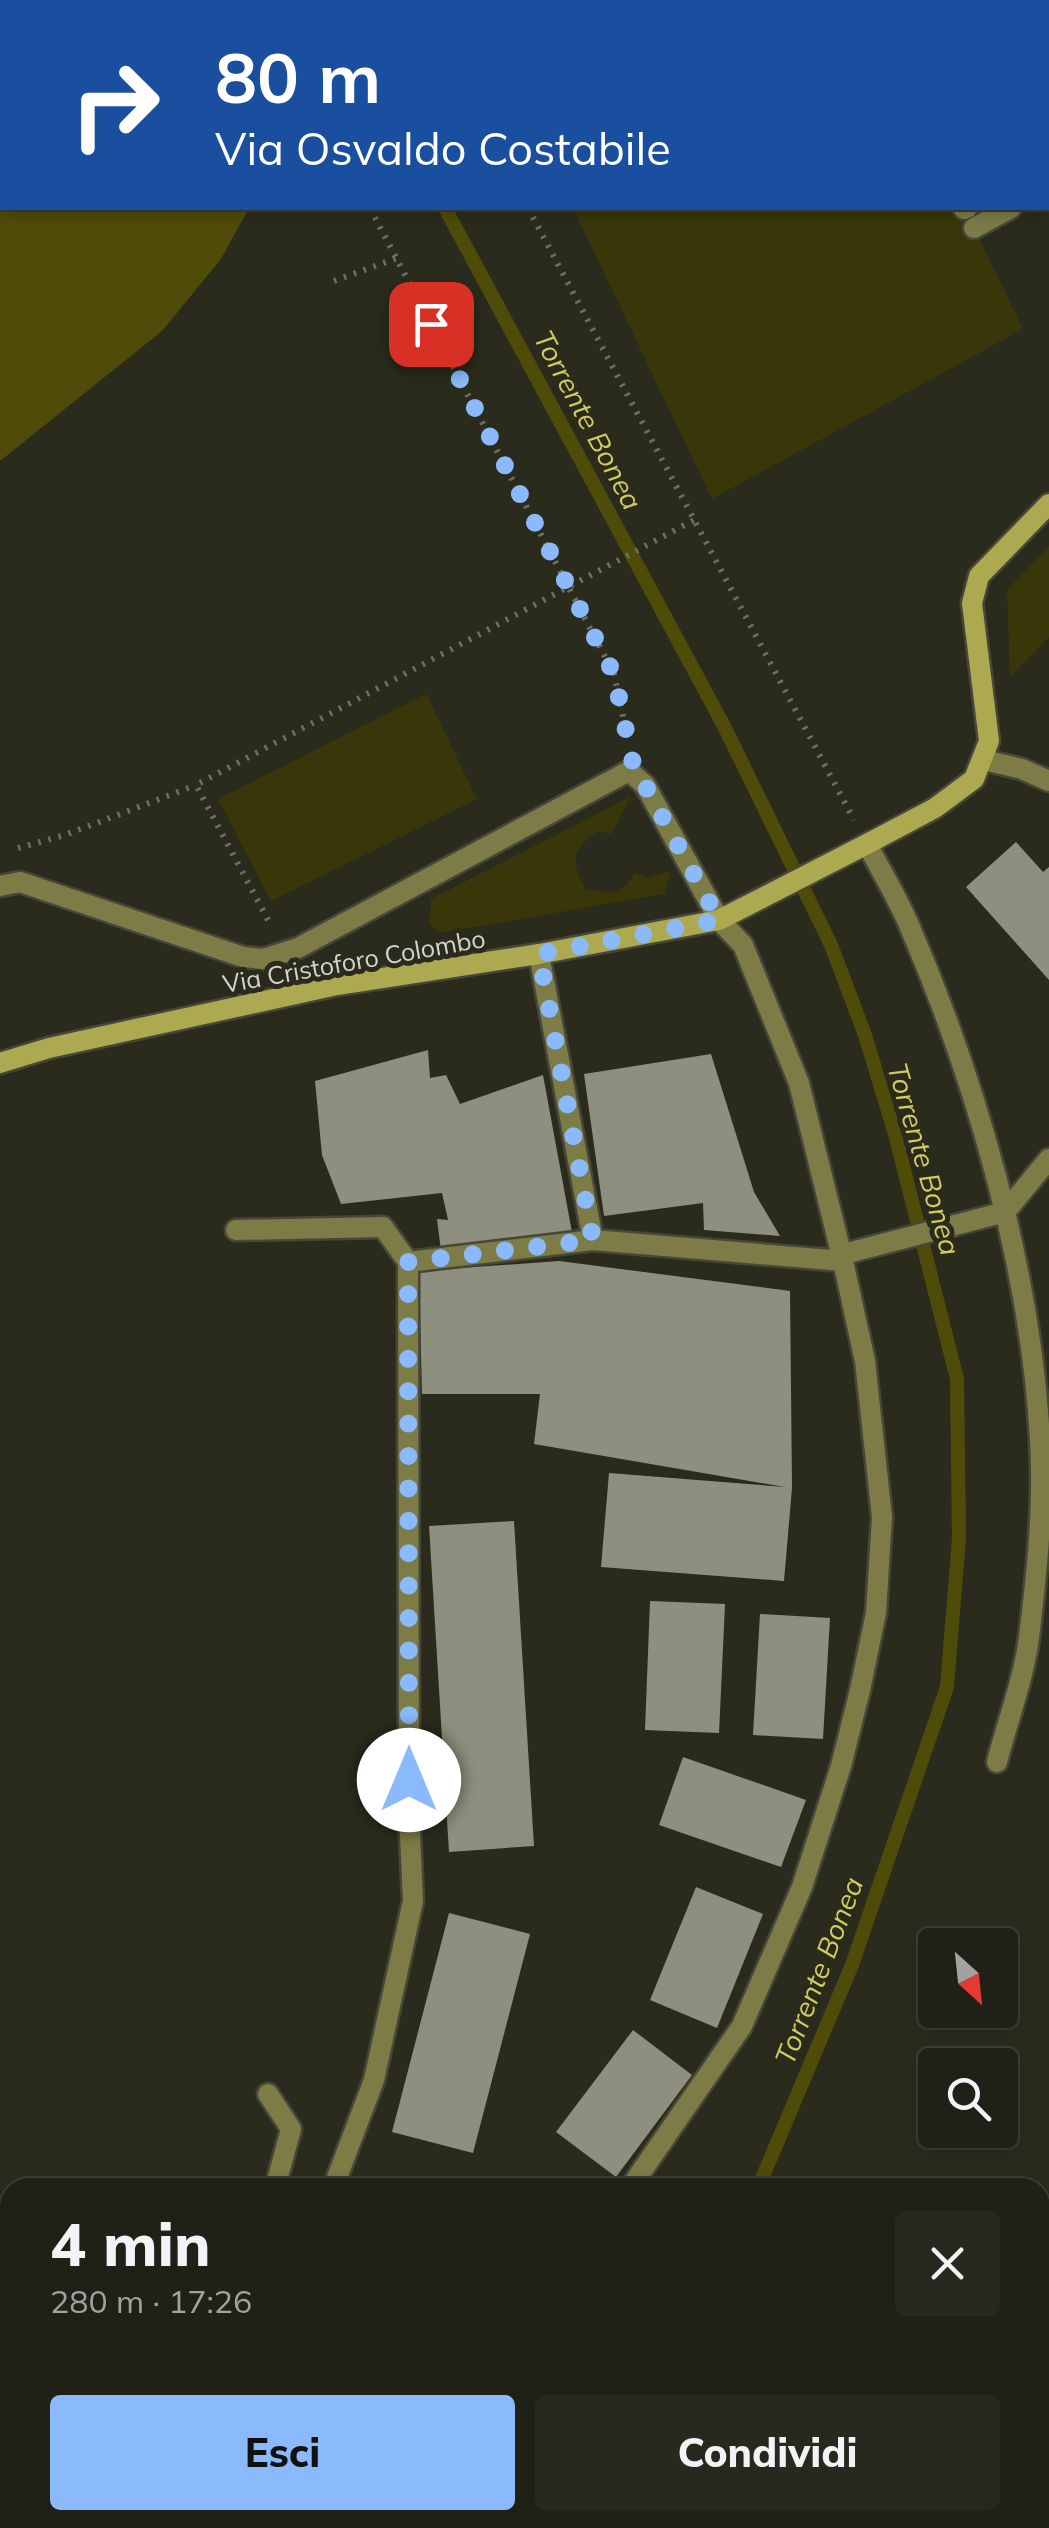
<!DOCTYPE html>
<html lang="it">
<head>
<meta charset="utf-8">
<style>
  body { margin:0; font-family:Mulish,sans-serif; background:#28281f; color:#f1f3f6; height:100vh; display:flex; flex-direction:column; font-size:38px; white-space:nowrap }
  * { box-sizing:border-box; margin:0 }
  p { font-size:32px; color:#a2a3a1 }
  .icon { flex:none; width:55px; height:55px; fill:none; stroke:currentColor; stroke-width:2; stroke-linecap:round; stroke-linejoin:round }
  .map { position:relative; flex:1; overflow:hidden }
  .details { position:absolute; left:0px; top:2178px; width:1050px; height:352px; display:flex; flex-direction:column; background:#202016; border-radius:30px 30px 0 0; box-shadow:0 5px 15px #0003,0 0 0 2px #3d3e35 }
  .details>* { flex:none }
  .banner { position:absolute; left:0px; top:0px; width:1050px; height:210px; box-shadow:0 5px 15px #0003,0 0 0 2px #3d3e35; background:#1a4fa0; color:#fff; overflow:hidden }
  .needle { width:65px; rotate:153deg }
  .buttons { position:absolute; left:918px; top:1928px; display:grid; gap:20px }
  .buttons a { display:grid; place-items:center; width:100px; height:100px; border-radius:10px; background:#202016; box-shadow:0 5px 15px #0003,0 0 0 2px #3d3e35; font-size:50px }
  .pin { position:absolute; display:grid; place-items:center; width:85px; height:85px; color:#fff; margin:-42px; border-radius:20px; box-shadow:0 5px 15px #0006 }
  .me { position:absolute; width:110px; margin:-55px; rotate:0deg; stroke-linejoin:round; filter:drop-shadow(0 0 8px #0008) }
  .turn { display:flex; align-items:center; gap:35px; height:210px; padding:0 50px; font-size:45px }
  .turn .icon { width:130px; height:130px; stroke-width:2.5 }
  .turn b { display:block; font-size:70px; line-height:85px }
  .round { display:grid; place-items:center; flex:none; width:105px; height:105px; border-radius:10px; background:#28281f }
  .summary { display:flex; align-items:center; justify-content:space-between; height:170px; padding:0 50px }
  h1 { font-size:60px; font-weight:800; line-height:75px }
  .action { display:flex; gap:20px; margin-top:auto; padding:20px 50px }
  .action a { flex:1; height:115px; border-radius:10px; background:#8abafc; color:#111; font-size:40px; font-weight:800; line-height:115px; text-align:center }
  .action a+a { background:#28281f; color:#f1f3f6 }
  .map>svg:first-child { display:block }
  .green { fill:#39370a }
  .water { fill:#4f4c0a }
  .lines { fill:none; stroke-linecap:round; stroke-linejoin:round }
  .stream { stroke:#4f4c0a; stroke-width:14 }
  .building { fill:#8f8f7f }
  .lane-casing { stroke:#464639; stroke-width:25 }
  .street-casing { stroke:#464639; stroke-width:25 }
  .secondary-casing { stroke:#464639; stroke-width:25 }
  .path { stroke:#6f6f64; stroke-width:6; stroke-dasharray:2.5 8; stroke-linecap:butt }
  .lane { stroke:#7d7b46; stroke-width:20 }
  .street { stroke:#7d7b46; stroke-width:20 }
  .secondary { stroke:#ada951; stroke-width:20 }
  .route { stroke:#8abafc; stroke-width:18; stroke-dasharray:0 32.4 }
  .labels { text-anchor:middle; stroke-width:10; stroke-linejoin:round; paint-order:stroke }
  .street-label { font-size:25px; fill:#d4d4cc; stroke:#2b2b1d }
  .water-label { font-size:28px; font-style:italic; fill:#d1cc5e; stroke:#2b2b1d }
</style>
</head>
<body>
<div class="map">
<svg width="1049" height="2528" viewBox="0 0 1049 2528">
  <rect width="100%" height="100%" fill="#2b2b1d"/>
  <g class="green">
    <polygon points="573,208 964,208 1023,329 712,499"/>
    <polygon points="1049,546 1049,637 1010,677 1007,590"/>
    <polygon points="426,694 477,799 271,901 218,799"/>
    <path d="M630 797 612 834 597 831C571 852 570 861 586 889L613 893 628 884 635 873 648 878 670 871 664 894 439 933 429 923 431 899Z"/>
  </g>
  <polygon class="water" points="0,0 172,2 2,2 2,208 249,208 221,259 162,331 0,461"/>
  <g class="lines">
    <g class="stream">
      <polyline points="337,0 338,2"/>
      <polyline points="445,208 724,726 831,945 865,1035 895,1134 957,1379 959,1538 947,1687 852,1965 758,2188"/>
      <polyline points="601,2528 605,2520"/>
    </g>
  </g>
  <g class="building">
    <polygon points="1016,842 1043,872 1049,867 1049,980 966,887"/>
    <polygon points="428,1050 430,1078 446,1075 460,1104 543,1075 576,1254 443,1267 437,1219 448,1220 442,1193 341,1204 322,1155 315,1081"/>
    <polygon points="711,1054 754,1192 780,1236 704,1230 703,1203 604,1216 584,1074"/>
    <polygon points="559,1261 790,1291 792,1488 784,1581 601,1567 609,1473 785,1487 534,1444 540,1394 422,1394 419,1271"/>
    <polygon points="514,1521 534,1846 449,1852 429,1526"/>
    <polygon points="650,1601 725,1604 719,1733 645,1730"/>
    <polygon points="760,1614 830,1618 823,1739 753,1735"/>
    <polygon points="683,1757 806,1800 781,1867 659,1825"/>
    <polygon points="696,1887 763,1914 717,2028 650,2000"/>
    <polygon points="449,1913 530,1934 473,2153 392,2132"/>
    <polygon points="633,2030 692,2075 616,2177 556,2132"/>
    <polygon points="0,2285 10,2290 10,2452 0,2447"/>
    <polygon points="0,2491 10,2496 10,2515 3,2528 0,2528"/>
  </g>
  <g class="lines">
    <defs>
      <g id="lane">
        <polyline points="1048,188 1049,187"/>
        <polyline points="964,209 967,208"/>
        <polyline points="974,228 1011,208"/>
        <polyline points="0,886 20,882 243,957 263,959 298,948 629,771 645,785 719,920"/>
        <polyline points="268,2094 291,2129 275,2188"/>
      </g>
      <g id="street">
        <polyline points="984,760 1022,769 1049,781"/>
        <path d="M867 844C881 871 897 897 909 925 976 1080 1031 1271 1040 1440 1044 1504 1037 1573 1029 1637 1024 1679 1007 1722 997 1762"/>
        <polyline points="539,954 593,1240"/>
        <polyline points="236,1230 383,1227 408,1262"/>
        <polyline points="840,1255 1005,1212 1049,1159"/>
        <polyline points="408,1262 593,1240 843,1261 799,1083 743,945 719,920"/>
        <polyline points="333,2188 374,2080 413,1901 409,1811 408,1262"/>
        <polyline points="630,2188 742,2026 802,1887 841,1766 860,1690 876,1613 882,1517 865,1361 843,1261"/>
        <polyline points="106,2528 113,2520"/>
        <polyline points="393,2528 396,2520"/>
      </g>
      <polyline id="secondary" points="0,1063 49,1048 337,985 539,954 719,920 867,844 935,808 974,779 989,741 972,603 979,576 1049,504"/>
    </defs>
    <use href="#lane" class="lane-casing"/>
    <use href="#street" class="street-casing"/>
    <use href="#secondary" class="secondary-casing"/>
    <g class="path">
      <polyline points="370,208 614,674 628,740"/>
      <polyline points="528,208 854,820"/>
      <polyline points="334,281 397,258"/>
      <polyline points="18,848 65,835 196,785"/>
      <polyline points="268,920 196,785 696,519"/>
    </g>
    <use href="#lane" class="lane"/>
    <use href="#street" class="street"/>
    <use href="#secondary" class="secondary"/>
  </g>
  <g class="lines">
    <polyline class="route" points="409,1780 408,1262 593,1240 539,954 719,920 645,785 635,773 614,674 431,324"/>
  </g>
  <g class="labels">
    <g class="street-label">
      <text transform="translate(354 961) rotate(-10)" y="9">Via Cristoforo Colombo</text>
    </g>
    <g class="water-label">
      <text transform="translate(588 420) rotate(62)" y="10">Torrente Bonea</text>
      <text transform="translate(924 1159) rotate(74)" y="10">Torrente Bonea</text>
      <text transform="translate(819 1971) rotate(-69)" y="10">Torrente Bonea</text>
    </g>
  </g>
</svg>
<div class="buttons">
<a><svg class="needle" viewBox="-14 -14 28 28"><path d="M0-13l5 13h-10z" fill="#e53935"/><path d="M0 13l5-13h-10z" fill="#a2a3a1"/></svg></a>
<a><svg class="icon" aria-label="search" viewBox="0 0 24 24"><circle cx="10" cy="10" r="6"/><path d="M15 15l6 6"/></svg></a>
</div>
<div class="pin" style="left:431px;top:324px;background:#d93025"><svg class="icon" aria-label="arrive" viewBox="0 0 24 24"><path d="M6 21V4h12l-3 4 3 4H6"/></svg></div>
<svg class="me" style="left:409px;top:1780px" viewBox="-20 -20 40 40"><circle r="19" fill="#fff"/><path d="M0-13L10 11 0 6-10 11z" fill="#8abafc"/></svg>
<div class="banner">
<div class="turn"><svg class="icon" aria-label="right" viewBox="0 0 24 24"><path d="M7 20v-9h11M14 6l5 5-5 5"/></svg><div><b>80 m</b>Via Osvaldo Costabile</div></div>
</div>
<section class="details">
<div class="summary"><div><h1>4 min</h1><p>280 m · 17:26</p></div><a class="round"><svg class="icon" aria-label="close" viewBox="0 0 24 24"><path d="M6 6l12 12M18 6L6 18"/></svg></a></div>
<div class="action"><a>Esci</a><a>Condividi</a></div>
</section>
</div>
</body>
</html>
